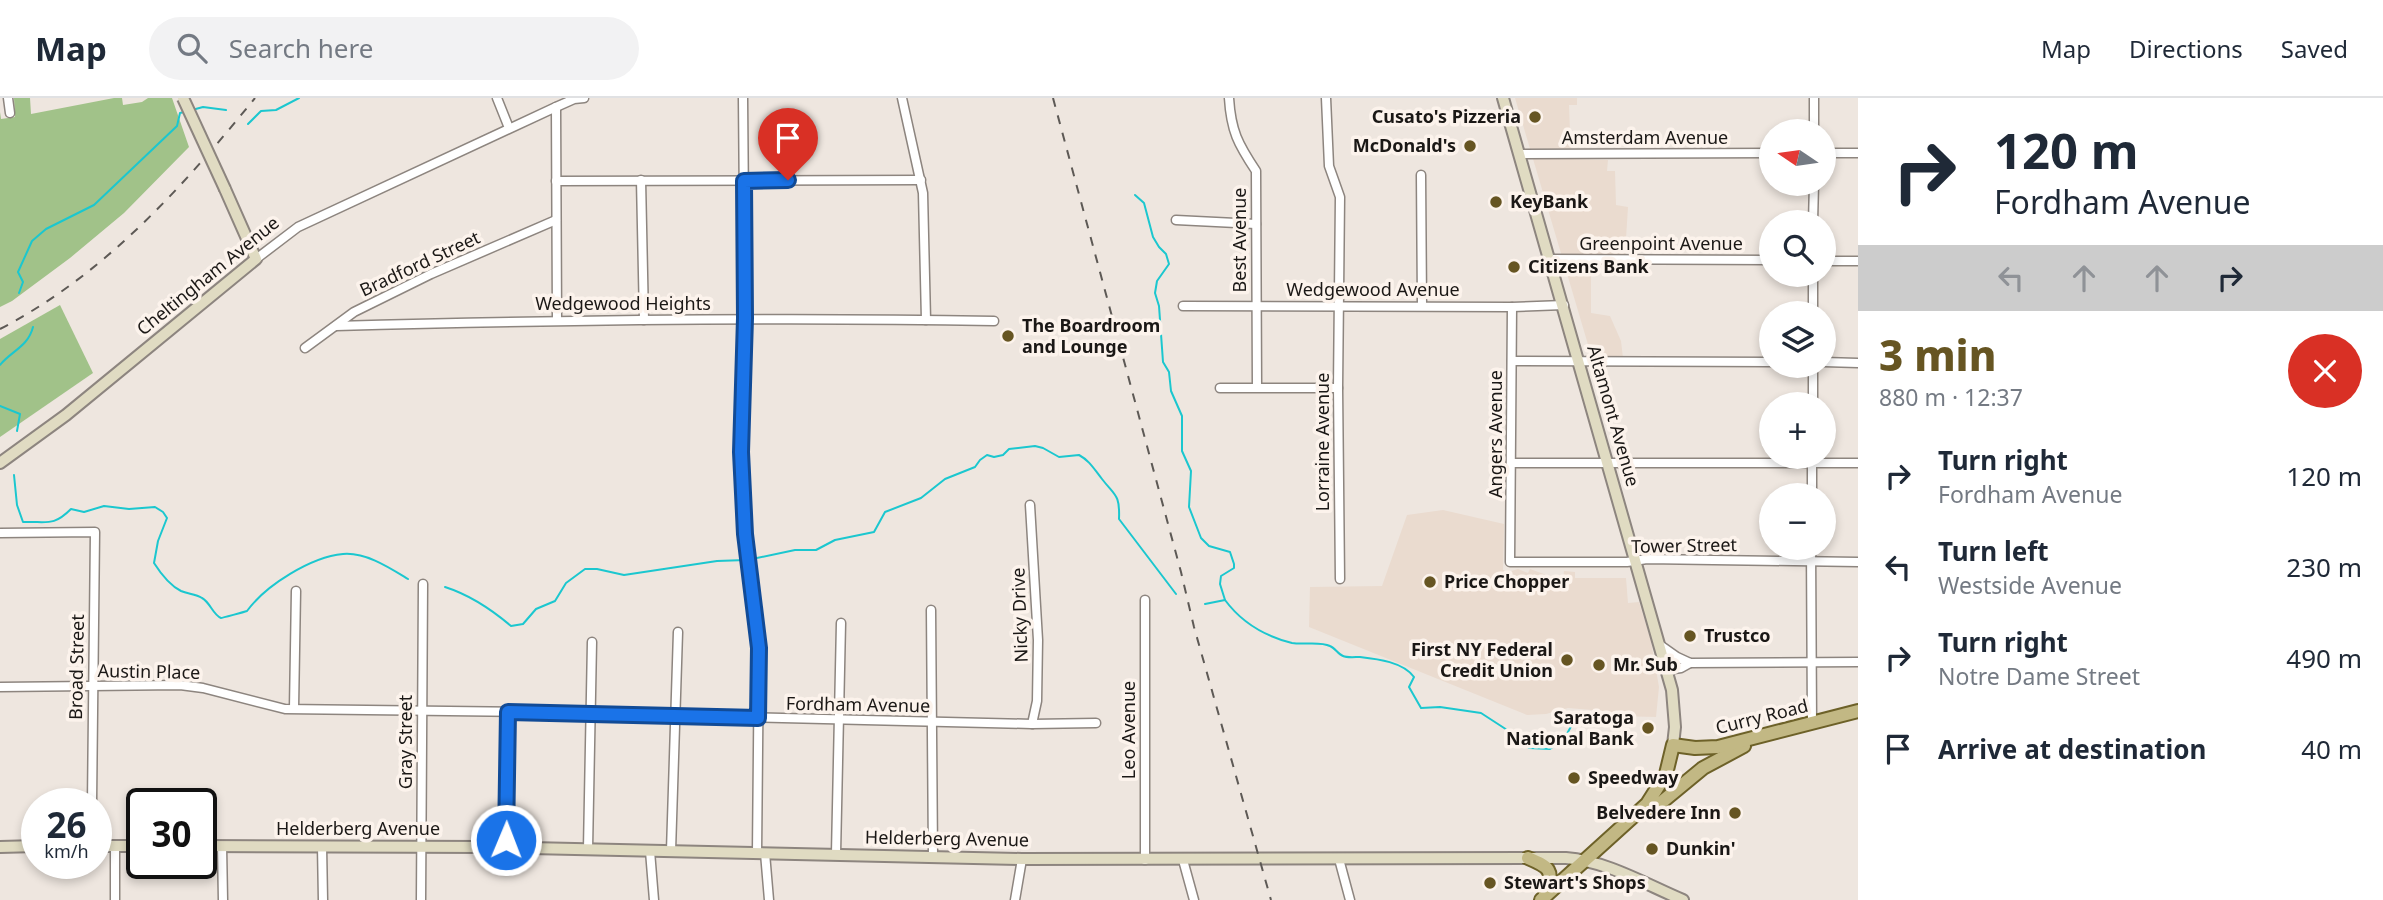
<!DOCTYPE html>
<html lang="en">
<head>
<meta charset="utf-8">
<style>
  body { margin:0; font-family:"Noto Sans",sans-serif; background:#f2f2f3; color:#1f2937; height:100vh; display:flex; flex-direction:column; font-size:26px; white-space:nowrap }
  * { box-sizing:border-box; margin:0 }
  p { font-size:23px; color:#747a83 }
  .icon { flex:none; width:38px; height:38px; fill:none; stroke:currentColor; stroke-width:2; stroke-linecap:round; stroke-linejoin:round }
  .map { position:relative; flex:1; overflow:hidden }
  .drawer { display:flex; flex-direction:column; background:#fff; width:525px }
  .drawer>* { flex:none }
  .guide { background:#fff; color:#1f2937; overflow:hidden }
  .needle { width:46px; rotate:283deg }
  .buttons { position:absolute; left:1759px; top:21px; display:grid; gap:14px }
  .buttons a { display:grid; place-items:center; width:77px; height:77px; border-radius:50%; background:#fff; box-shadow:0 4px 10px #0003; font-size:35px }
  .speed { position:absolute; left:21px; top:690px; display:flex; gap:14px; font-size:35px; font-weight:700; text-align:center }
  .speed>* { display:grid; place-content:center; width:91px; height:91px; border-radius:50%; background:#fff; box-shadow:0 4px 10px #0003; line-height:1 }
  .speed small { font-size:18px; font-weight:400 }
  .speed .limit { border:4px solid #111; border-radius:10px; background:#fff; color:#111 }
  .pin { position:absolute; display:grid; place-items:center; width:60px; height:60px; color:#fff; margin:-72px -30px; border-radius:50% 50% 50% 0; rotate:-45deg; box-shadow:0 0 7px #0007 }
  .pin .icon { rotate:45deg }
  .me { position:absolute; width:77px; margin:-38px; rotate:1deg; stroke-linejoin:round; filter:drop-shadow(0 0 5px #0008) }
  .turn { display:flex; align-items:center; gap:24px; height:147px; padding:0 21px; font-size:32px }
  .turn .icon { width:91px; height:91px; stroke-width:2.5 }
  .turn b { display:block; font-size:49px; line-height:60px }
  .lanes { display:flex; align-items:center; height:66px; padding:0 21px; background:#0003; justify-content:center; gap:35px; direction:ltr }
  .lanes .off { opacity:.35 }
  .round { display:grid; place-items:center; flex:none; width:74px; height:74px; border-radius:37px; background:#f2f2f3 }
  .summary { display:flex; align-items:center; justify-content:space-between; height:119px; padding:0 21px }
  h1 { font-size:42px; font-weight:800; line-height:52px; color:#652 }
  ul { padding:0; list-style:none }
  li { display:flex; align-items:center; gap:21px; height:91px; padding:0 21px }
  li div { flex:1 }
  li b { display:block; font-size:26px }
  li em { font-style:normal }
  header { display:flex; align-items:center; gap:42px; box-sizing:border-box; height:98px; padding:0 35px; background:#fff; border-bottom:2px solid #e0e1e3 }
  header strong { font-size:33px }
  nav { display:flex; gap:38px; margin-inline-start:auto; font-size:24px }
  .search { width:490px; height:63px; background:#f2f2f3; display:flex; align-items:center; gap:18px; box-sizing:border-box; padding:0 24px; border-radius:38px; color:#747a83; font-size:26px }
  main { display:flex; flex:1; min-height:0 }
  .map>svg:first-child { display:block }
  .built { fill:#eadbcf }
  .green { fill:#a1c289 }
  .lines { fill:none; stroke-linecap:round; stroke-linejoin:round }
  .stream { stroke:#1bc7cf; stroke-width:2 }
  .street-casing { stroke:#8d857f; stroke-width:11 }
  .secondary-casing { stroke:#8d857f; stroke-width:14 }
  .primary-casing { stroke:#6d6128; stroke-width:16 }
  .street { stroke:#fff; stroke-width:8 }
  .secondary { stroke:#e0dbc2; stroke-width:10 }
  .primary { stroke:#c2b884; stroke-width:12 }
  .rail { stroke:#5d5955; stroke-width:2; stroke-dasharray:9 9; stroke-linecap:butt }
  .secondary-bridge-casing { stroke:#8d857f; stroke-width:14; stroke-linecap:butt }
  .secondary-bridge { stroke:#e0dbc2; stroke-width:10 }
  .route-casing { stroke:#114b97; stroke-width:18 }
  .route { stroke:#1a73e8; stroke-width:12 }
  .poi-dot { fill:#652; stroke:#fcf3ec; stroke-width:2.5 }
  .labels { text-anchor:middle; stroke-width:7; stroke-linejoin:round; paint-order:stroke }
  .poi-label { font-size:18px; font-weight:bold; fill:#1b1816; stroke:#fcf3ec; text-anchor:start }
  .street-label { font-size:18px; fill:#1b1816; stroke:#fcf3ec }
</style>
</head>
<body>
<header>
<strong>Map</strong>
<div class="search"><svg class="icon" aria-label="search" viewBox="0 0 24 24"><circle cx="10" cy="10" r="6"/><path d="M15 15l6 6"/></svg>Search here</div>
<nav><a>Map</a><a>Directions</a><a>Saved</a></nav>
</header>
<main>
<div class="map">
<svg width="1858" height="802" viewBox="0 0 1858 802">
  <rect width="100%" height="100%" fill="#eee6df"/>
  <g class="built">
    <polygon points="1515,0 1577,0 1577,7 1569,7 1571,61 1608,62 1607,73 1615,73 1616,107 1628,109 1625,156 1591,156 1591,215 1610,218 1621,243 1623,260 1592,260"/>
    <polygon points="1443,412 1504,426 1503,472 1508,474 1518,471 1528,475 1530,471 1563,483 1564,473 1575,474 1575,480 1626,480 1628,505 1639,504 1651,543 1659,589 1656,619 1617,618 1606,616 1604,613 1568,610 1546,616 1527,617 1309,529 1310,489 1382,488 1407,417"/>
  </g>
  <g class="green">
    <polygon points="14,0 30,0 31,16 114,0 122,0 123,7 142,4 148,0 172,0 189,49 124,115 70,160 12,203 0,209 0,14 1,21 15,19"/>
    <polygon points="60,207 93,275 0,339 0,241"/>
  </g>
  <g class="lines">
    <g class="stream">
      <polyline points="192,12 203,9 226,12"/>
      <polyline points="248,26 261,13 276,12 299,0"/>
      <polyline points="1135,97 1144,105 1153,139 1159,149 1166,156 1169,166 1157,183 1155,195 1159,208 1163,264 1169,274 1171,293 1182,318 1182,353 1191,373 1189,409 1201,440 1209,448 1230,454 1234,466 1234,470 1221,478 1220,486 1225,502"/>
      <polyline points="19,195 23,184 18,174 32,143 46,131 94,107 177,28 180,15 184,14"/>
      <path d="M0 267C11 253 28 249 33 229"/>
      <polyline points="0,308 20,316 17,333"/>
      <path d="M14 377 17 407 23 424C47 423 53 429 71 411L84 414 104 408 129 411 155 409 163 414 167 420 158 443 154 465C161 476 169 487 181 493 188 496 196 496 202 500 210 504 213 517 221 520 222 520 244 514 247 513 266 487 311 459 343 456 366 454 390 470 408 481"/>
      <path d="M752 461 795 452H816L835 442 874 434 885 414 921 400 945 381 975 369 980 362 987 357 994 359 1003 357 1009 351 1035 348 1043 350 1059 359 1079 357C1090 363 1094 371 1102 381 1115 398 1120 396 1119 421L1176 496"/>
      <path d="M445 489C470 497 491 511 511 528L523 526 536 511 555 503 566 485 585 471H597L624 477 717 463 746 462"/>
      <path d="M1205 506 1225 502C1242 525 1264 538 1292 545 1304 547 1320 543 1330 548 1335 550 1338 556 1343 558 1347 560 1355 559 1360 559 1378 561 1403 564 1414 579L1409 589 1421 610 1440 609 1481 615 1521 641 1529 650 1550 651 1564 641 1573 625 1601 620"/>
    </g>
    <defs>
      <g id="street">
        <polyline points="8,0 10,15"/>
        <polyline points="497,0 509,30"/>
        <polyline points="743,0 745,220 741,354 745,436 759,549 757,755"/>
        <polyline points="902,0 923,95 926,222"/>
        <path d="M1229 0C1231 33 1238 46 1256 73L1257 289"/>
        <polyline points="1326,0 1329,68 1340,99 1338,290 1340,481"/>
        <polyline points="1814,0 1814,33"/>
        <polyline points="556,9 557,222"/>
        <polyline points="1824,55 1858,55"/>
        <polyline points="1519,56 1771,55"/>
        <polyline points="1421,77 1422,207"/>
        <polyline points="641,82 644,222"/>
        <polyline points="556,83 921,82"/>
        <polyline points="1176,122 1256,126"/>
        <polyline points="1813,124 1814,86"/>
        <polyline points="256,161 298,129 556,9 574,1 584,0"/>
        <polyline points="1550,161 1771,162"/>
        <polyline points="1824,163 1858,163"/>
        <polyline points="1813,177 1813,215"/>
        <polyline points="1183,208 1512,209 1564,207"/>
        <polyline points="1512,209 1510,464 1627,464 1647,461 1858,464"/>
        <path d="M336 228C555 222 774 219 994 223"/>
        <polyline points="305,250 354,214 431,176 556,122"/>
        <polyline points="1512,263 1771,264"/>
        <polyline points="1824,264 1858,265"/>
        <polyline points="1220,290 1338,290"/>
        <polyline points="1813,306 1813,268"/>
        <polyline points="1511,365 1858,365"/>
        <polyline points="1812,397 1812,359"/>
        <polyline points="1030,407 1038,542 1037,603 1032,626"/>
        <polyline points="0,435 95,434 92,705"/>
        <polyline points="1811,450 1812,625"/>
        <polyline points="931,512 933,759"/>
        <polyline points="1660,547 1677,559 1690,565 1858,564"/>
        <polyline points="1667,572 1681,570 1690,565"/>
        <polyline points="0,589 180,587 203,590 285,611 535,614 1032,626 1096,625"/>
        <polyline points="294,610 296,493"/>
        <polyline points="115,748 115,802"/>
        <polyline points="222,748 223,802"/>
        <polyline points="322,748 323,802"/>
        <polyline points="506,749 508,613"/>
        <polyline points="588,751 592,544"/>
        <polyline points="650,753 654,802"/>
        <polyline points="671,753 678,534"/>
        <polyline points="765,755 769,802"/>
        <polyline points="836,756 841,525"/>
        <polyline points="1339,761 1350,802"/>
        <polyline points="1145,762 1145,502"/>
        <polyline points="1183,762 1194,802"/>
        <polyline points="421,802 423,486"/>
        <polyline points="1015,802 1022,761"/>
      </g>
      <g id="secondary">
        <polyline points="1503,0 1672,592 1675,629 1673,647"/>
        <polyline points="0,365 66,317 256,161 225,91"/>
        <polyline points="96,748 142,748"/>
        <path d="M201 748 487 749 1022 761 1566 760C1607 763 1645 786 1683 802"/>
        <polyline points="0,749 37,748"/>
      </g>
      <g id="primary">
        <polyline points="1643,714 1663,703 1703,670 1744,648"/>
        <path d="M1528 760C1549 769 1555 772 1545 795"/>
        <polyline points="1541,802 1647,706 1666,676 1673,647 1695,650 1718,649 1858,613"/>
      </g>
    </defs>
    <use href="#street" class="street-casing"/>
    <use href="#secondary" class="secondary-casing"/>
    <use href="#primary" class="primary-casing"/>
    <use href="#street" class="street"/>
    <use href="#secondary" class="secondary"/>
    <use href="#primary" class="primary"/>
    <g class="rail">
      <polyline points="1053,0 1181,474 1194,529 1271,802"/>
      <path d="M0 231C104 177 182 90 255 0"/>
    </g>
    <defs>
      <polyline id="secondary-bridge" points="183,0 225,91"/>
    </defs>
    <use href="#secondary-bridge" class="secondary-bridge-casing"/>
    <use href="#secondary-bridge" class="secondary-bridge"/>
  </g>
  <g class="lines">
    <defs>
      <polyline id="route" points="506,742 508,614 758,620 759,550 745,436 741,354 745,220 744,83 788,82"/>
    </defs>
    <use href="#route" class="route-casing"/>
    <use href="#route" class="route"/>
  </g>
  <g class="poi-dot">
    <circle cx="1535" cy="19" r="7"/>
    <circle cx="1470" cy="48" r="7"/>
    <circle cx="1496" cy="104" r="7"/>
    <circle cx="1514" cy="169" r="7"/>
    <circle cx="1008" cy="238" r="7"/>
    <circle cx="1430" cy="484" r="7"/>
    <circle cx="1690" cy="538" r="7"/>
    <circle cx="1567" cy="562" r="7"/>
    <circle cx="1599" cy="567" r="7"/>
    <circle cx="1648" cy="630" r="7"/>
    <circle cx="1574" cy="680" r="7"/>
    <circle cx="1735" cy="715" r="7"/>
    <circle cx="1652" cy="751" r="7"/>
    <circle cx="1490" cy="785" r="7"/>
  </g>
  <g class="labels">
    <g class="poi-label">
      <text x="1521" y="25" text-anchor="end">Cusato's Pizzeria</text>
      <text x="1456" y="54" text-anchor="end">McDonald's</text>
      <text x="1510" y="110">KeyBank</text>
      <text x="1528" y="175">Citizens Bank</text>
      <text x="1022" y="234">The Boardroom<tspan x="1022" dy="21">and Lounge</tspan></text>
      <text x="1444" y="490">Price Chopper</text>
      <text x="1704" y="544">Trustco</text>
      <text x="1553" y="558" text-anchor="end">First NY Federal<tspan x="1553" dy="21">Credit Union</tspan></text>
      <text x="1613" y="573">Mr. Sub</text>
      <text x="1634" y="626" text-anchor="end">Saratoga<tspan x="1634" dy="21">National Bank</tspan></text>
      <text x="1588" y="686">Speedway</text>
      <text x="1721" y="721" text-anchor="end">Belvedere Inn</text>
      <text x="1666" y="757">Dunkin'</text>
      <text x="1504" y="791">Stewart's Shops</text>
    </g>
    <g class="street-label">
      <text x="1645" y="46">Amsterdam Avenue</text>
      <text transform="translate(1240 142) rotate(-90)" y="6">Best Avenue</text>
      <text x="1661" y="152">Greenpoint Avenue</text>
      <text transform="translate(420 166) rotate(-25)" y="6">Bradford Street</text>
      <text transform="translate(208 178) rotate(-39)" y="6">Cheltingham Avenue</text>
      <text x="1373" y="198">Wedgewood Avenue</text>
      <text x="623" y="212">Wedgewood Heights</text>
      <text transform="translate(1613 318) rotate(74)" y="6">Altamont Avenue</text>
      <text transform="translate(1496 336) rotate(-90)" y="6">Angers Avenue</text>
      <text transform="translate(1323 344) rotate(-90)" y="6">Lorraine Avenue</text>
      <text transform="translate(1684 448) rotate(-1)" y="6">Tower Street</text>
      <text transform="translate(1020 517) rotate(-92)" y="6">Nicky Drive</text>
      <text transform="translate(77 569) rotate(-89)" y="6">Broad Street</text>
      <text transform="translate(149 574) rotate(1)" y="6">Austin Place</text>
      <text transform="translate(858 607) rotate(1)" y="6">Fordham Avenue</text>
      <text transform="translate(1762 619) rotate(-14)" y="6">Curry Road</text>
      <text transform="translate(1129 632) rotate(-90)" y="6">Leo Avenue</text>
      <text transform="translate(406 644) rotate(-90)" y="6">Gray Street</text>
      <text x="358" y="737">Helderberg Avenue</text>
      <text transform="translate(947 741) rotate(1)" y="6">Helderberg Avenue</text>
    </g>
  </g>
</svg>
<div class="buttons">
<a><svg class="needle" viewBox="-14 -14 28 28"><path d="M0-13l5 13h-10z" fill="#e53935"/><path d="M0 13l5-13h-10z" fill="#747a83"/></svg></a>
<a><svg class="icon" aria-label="search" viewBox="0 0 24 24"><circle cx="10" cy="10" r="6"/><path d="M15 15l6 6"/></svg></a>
<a><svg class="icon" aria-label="layers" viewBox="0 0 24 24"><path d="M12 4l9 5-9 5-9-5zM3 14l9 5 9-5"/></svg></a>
<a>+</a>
<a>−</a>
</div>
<div class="speed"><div>26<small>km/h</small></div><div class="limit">30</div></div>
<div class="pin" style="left:788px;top:82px;background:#d93025"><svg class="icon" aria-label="arrive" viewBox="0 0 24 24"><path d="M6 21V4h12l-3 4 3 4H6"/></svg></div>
<svg class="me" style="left:506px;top:742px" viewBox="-20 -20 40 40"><circle r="17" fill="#1a73e8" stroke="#fff" stroke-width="3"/><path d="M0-11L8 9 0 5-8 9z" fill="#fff"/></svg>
</div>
<section class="drawer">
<div class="guide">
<div class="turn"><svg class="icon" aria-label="right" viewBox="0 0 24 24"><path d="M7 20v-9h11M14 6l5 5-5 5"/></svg><div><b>120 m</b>Fordham Avenue</div></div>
<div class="lanes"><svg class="icon off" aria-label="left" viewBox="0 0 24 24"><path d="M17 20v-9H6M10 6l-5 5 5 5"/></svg><svg class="icon off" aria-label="ahead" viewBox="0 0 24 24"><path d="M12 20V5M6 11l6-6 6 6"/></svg><svg class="icon off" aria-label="ahead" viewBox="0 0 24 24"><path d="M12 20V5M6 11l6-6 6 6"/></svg><svg class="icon" aria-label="right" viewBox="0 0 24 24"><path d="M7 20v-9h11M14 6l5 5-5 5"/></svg></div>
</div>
<div class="summary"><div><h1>3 min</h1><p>880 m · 12:37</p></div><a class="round" style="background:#d93025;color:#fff"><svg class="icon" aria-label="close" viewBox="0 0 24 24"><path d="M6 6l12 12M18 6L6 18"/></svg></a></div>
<ul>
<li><svg class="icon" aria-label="right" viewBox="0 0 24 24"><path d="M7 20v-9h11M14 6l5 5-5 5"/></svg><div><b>Turn right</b><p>Fordham Avenue</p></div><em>120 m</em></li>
<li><svg class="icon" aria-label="left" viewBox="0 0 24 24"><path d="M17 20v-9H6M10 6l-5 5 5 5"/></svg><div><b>Turn left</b><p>Westside Avenue</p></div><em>230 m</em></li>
<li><svg class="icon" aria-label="right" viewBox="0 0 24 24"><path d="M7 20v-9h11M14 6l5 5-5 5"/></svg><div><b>Turn right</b><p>Notre Dame Street</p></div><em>490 m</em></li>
<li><svg class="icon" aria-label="arrive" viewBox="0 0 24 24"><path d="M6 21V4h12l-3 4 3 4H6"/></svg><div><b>Arrive at destination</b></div><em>40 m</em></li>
</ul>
</section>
</main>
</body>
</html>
